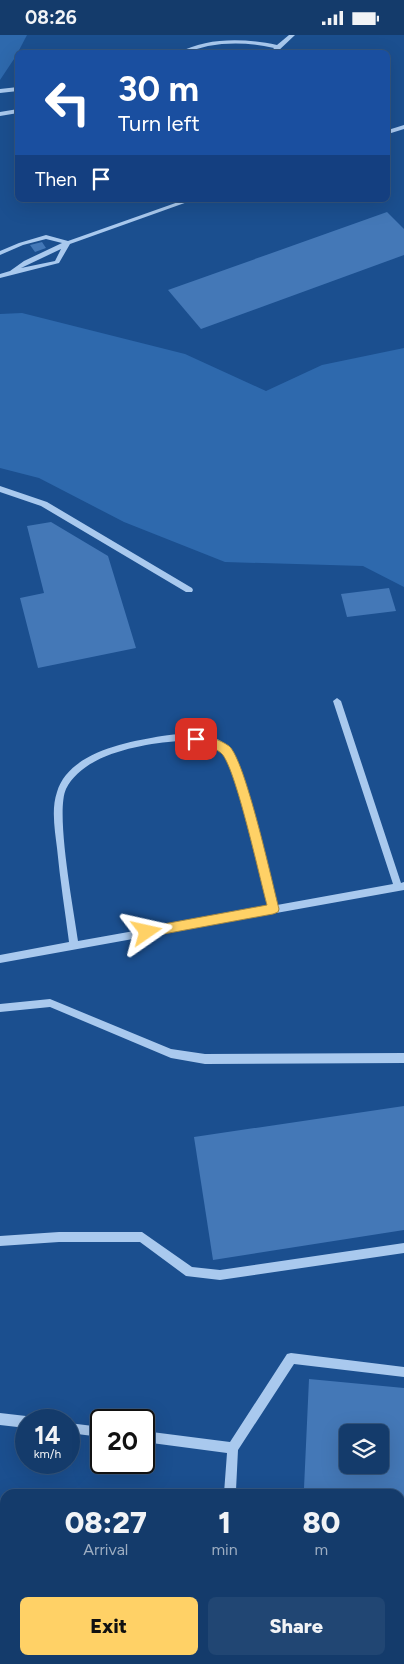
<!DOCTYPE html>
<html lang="en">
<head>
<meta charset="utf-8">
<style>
  body { margin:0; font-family:Figtree,sans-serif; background:#214673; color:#f1f3f6; height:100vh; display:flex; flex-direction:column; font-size:19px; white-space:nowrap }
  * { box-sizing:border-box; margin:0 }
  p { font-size:16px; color:#9dadc1 }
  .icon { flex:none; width:28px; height:28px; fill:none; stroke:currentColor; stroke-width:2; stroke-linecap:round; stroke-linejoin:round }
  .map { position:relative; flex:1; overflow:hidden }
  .details { position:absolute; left:0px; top:1454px; width:405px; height:176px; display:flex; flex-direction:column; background:#143b6b; border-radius:15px 15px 0 0; box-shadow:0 5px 20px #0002,0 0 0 1px #33557e }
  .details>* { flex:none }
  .top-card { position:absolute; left:15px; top:15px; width:375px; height:152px; border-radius:8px; box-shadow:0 5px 20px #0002,0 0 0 1px #33557e; background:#1a4fa0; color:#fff; overflow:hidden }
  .buttons { position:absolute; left:339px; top:1389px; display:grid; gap:10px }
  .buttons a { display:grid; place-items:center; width:50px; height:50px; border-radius:8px; background:#143b6b; box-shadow:0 5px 20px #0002,0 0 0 1px #33557e; font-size:25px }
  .speed { position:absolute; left:15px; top:1374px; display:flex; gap:10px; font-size:25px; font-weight:700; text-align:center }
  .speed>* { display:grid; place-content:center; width:65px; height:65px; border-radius:50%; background:#143b6b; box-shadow:0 5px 20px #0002,0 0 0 1px #33557e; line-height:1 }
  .speed small { font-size:12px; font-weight:400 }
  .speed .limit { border:2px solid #111; border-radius:8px; background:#fff; color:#111 }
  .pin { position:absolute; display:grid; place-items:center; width:42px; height:42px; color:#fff; margin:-21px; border-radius:10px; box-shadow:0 2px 8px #0006 }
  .me { position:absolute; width:55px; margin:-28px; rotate:79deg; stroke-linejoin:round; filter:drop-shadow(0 0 4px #0008) }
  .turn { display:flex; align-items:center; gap:18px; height:105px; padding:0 20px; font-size:22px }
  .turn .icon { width:65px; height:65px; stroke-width:2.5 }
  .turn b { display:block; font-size:35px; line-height:42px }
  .then { display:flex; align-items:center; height:48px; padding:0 20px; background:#0003; gap:10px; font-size:19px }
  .eta { display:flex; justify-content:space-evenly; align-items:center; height:85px; text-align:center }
  .eta b { font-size:30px; font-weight:800; line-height:35px }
  .primary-button { display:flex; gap:10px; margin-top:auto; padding:10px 20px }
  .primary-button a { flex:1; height:58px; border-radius:8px; background:#ffd166; color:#111; font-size:20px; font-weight:800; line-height:58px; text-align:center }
  .primary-button a+a { background:#214673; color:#f1f3f6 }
  .status { display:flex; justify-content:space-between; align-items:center; height:35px; padding:0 25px; background:#143b6b; direction:ltr }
  .status svg { height:14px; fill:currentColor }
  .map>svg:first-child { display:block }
  .green { fill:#2e69ad }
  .building { fill:#4478b7; fill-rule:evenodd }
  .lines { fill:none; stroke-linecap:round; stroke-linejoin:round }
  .minor { fill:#a9c9ee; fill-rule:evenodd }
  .route { fill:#ffd166; stroke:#a68842 }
</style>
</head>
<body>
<div class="status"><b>08:26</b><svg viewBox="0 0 49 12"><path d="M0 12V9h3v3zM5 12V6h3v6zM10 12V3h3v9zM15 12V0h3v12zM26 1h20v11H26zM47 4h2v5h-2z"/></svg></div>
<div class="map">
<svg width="404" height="1629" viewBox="0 0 404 1629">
  <rect width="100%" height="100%" fill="#1b4f8f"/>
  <g class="green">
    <polygon points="0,0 27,0 16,21 0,45"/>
    <polygon points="22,278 185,319 266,356 322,330 404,313 404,552 363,531 225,527 124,487 39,443 0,433 0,279"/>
  </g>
  <g class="building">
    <polygon points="387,177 404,194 404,220 201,294 168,255"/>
    <polygon points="42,207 46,213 35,217 30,210"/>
    <polygon points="51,487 108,521 136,613 38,633 20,563 44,558 27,491"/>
    <polygon points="389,553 396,576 347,582 341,559"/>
    <polygon points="404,1071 404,1195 213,1225 194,1102"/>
    <path d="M309 1344 404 1353V1464L400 1463V1459H356L304 1453ZM348 1398H380V1430H348Z"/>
    <polygon points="400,1578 404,1579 404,1629 308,1629 309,1625 400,1625"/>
  </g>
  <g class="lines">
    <g class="minor">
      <path d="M289 0H295L276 18H270L274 13C252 8 230 7 208 11 198 13 188 18 178 18 207 2 245 3 277 10Z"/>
      <polygon points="18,52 18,56 0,58 0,54"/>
      <polygon points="18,74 18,78 0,81 0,77"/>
      <polygon points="404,90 404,94 388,99 388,95"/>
      <path d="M184 165H193L70 209 59 228 0 243V239L10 236 24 226 62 208 46 204 23 210 0 220V216L19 208 46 200 68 206ZM61 214 55 226 21 233Z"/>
      <polygon points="0,451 47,467 192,553 193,555 192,557 186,557 41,471 0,457"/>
      <path d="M337 663 341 666 401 848 404 847V855L0 928V920L69 907C65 876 60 845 57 813 55 796 51 774 57 757 69 717 127 707 162 701 182 698 217 696 230 714 239 726 243 742 247 756 259 794 267 832 277 870L393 849 333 666ZM178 706C193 706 211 706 222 717 231 725 234 741 237 752 250 791 258 832 268 872L78 906C74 876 55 778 66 754 84 718 143 709 178 706Z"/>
      <polygon points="50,964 171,1014 205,1019 404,1018 404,1028 205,1029 171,1023 50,972 0,977 0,969"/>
      <polygon points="59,1197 142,1197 192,1232 220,1235 404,1208 404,1218 220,1245 186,1241 140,1207 59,1207 0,1211 0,1201"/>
      <polygon points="291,1318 404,1332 404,1342 294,1329 238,1415 236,1455 238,1459 224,1458 227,1418 144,1407 144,1396 230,1407 287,1319"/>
      <polygon points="0,1378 26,1381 31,1385 26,1385 26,1393 0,1390"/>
      <polygon points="69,1388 101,1392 101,1402 69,1398"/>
      <polygon points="400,1490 404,1491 404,1503 400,1502"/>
    </g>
  </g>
  <path class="route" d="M196 699C207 701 219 704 229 711 245 724 272 847 279 874L278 877 273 879 147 902 142 901 141 897 142 893 147 892 267 870C260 845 235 729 221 718 213 711 202 710 192 707L191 704Z"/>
</svg>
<div class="buttons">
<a><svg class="icon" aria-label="layers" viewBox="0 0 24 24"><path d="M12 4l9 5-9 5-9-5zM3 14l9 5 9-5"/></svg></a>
</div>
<div class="speed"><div>14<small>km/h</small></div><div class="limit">20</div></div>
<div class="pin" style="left:196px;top:704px;background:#d93025"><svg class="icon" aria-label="arrive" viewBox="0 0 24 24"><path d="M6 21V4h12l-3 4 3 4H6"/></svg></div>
<svg class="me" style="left:147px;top:897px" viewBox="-20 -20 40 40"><path d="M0-17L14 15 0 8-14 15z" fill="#ffd166" stroke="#fff" stroke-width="4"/></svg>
<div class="top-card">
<div class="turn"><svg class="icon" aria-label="left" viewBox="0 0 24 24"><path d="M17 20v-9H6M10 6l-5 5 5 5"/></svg><div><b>30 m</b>Turn left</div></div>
<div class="then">Then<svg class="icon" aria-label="arrive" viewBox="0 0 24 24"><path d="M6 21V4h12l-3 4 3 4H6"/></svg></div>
</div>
<section class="details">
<div class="eta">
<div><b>08:27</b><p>Arrival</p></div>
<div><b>1</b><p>min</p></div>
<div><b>80</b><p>m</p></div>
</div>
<div class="primary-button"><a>Exit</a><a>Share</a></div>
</section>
</div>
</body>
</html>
